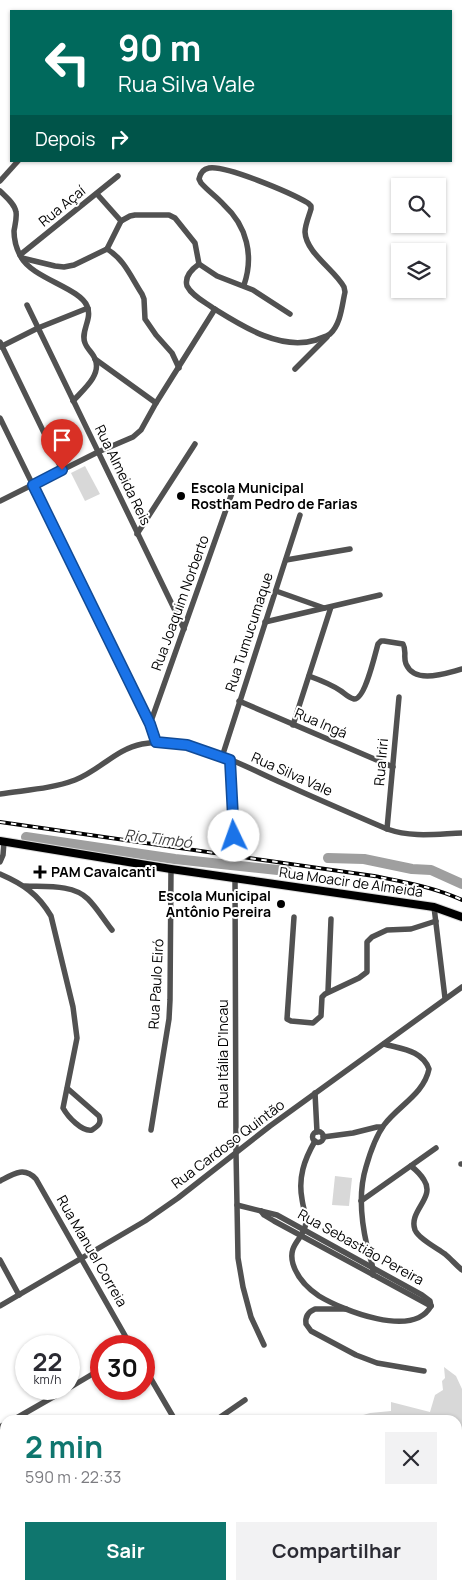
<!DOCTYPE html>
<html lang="pt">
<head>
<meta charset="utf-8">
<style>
  body { margin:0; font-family:Manrope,sans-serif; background:#f2f2f3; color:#2b2b33; height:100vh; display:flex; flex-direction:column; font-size:19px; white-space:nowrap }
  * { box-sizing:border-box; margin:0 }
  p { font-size:16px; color:#7c7c81 }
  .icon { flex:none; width:28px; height:28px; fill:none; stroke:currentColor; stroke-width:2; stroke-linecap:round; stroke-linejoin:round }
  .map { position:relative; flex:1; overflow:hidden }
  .side { position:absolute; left:0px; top:1415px; width:462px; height:175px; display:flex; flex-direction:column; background:#fff; border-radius:15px 15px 0 0; box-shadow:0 1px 4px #0004 }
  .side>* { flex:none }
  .hud { position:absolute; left:10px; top:10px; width:442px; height:152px; border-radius:0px; box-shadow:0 1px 4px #0004; background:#00695c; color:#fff; overflow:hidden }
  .tools { position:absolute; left:391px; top:178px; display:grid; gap:10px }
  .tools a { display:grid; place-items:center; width:55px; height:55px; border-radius:0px; background:#fff; box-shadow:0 1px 4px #0004; font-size:25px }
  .speed { position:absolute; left:15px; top:1335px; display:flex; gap:10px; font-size:25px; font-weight:700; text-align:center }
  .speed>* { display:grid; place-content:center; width:65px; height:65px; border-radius:50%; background:#fff; box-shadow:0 1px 4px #0004; line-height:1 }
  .speed small { font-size:12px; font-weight:400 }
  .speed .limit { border:8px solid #d22; background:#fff; color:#111 }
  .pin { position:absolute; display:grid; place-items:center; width:42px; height:42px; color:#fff; margin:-51px -21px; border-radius:50% 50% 50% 0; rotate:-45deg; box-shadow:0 0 5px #0007 }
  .pin .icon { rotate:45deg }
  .me { position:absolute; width:55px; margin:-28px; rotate:357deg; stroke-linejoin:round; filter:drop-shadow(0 0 4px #0008) }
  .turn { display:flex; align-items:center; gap:18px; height:105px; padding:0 25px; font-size:22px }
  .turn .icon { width:65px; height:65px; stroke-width:2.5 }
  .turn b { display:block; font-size:35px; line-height:42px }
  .then { display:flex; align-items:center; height:48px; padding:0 25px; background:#0003; gap:10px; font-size:19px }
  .round { display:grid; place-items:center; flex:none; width:52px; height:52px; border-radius:0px; background:#f2f2f3 }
  .overview { display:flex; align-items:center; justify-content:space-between; height:85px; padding:0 25px }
  h1 { font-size:30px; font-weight:700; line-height:38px; color:#0f766e }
  .cta { display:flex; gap:10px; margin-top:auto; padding:10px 25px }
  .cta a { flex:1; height:58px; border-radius:0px; background:#0f766e; color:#fff; font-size:20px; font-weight:700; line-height:58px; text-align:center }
  .cta a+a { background:#f2f2f3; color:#2b2b33 }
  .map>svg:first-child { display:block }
  .green { fill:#d8d8d8 }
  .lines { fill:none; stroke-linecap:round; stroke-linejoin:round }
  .river { stroke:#9f9f9f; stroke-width:10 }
  .major-casing { stroke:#dbdbdb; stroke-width:10 }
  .minor { stroke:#515151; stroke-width:5.5 }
  .major { stroke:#000; stroke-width:8 }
  .rail-casing { stroke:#000; stroke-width:4 }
  .rail { stroke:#fff; stroke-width:2; stroke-dasharray:5.5; stroke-linecap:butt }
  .route-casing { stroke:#114b97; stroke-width:12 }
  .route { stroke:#1a73e8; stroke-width:9 }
  .poi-dot { fill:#000; stroke:#fff; stroke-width:2 }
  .labels { text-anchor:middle; stroke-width:4; stroke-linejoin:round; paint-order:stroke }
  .street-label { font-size:14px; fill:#000; stroke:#fff }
  .poi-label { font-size:14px; font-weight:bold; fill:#000; stroke:#fff; text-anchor:start }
  .water-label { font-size:15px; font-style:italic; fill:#404040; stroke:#fff }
</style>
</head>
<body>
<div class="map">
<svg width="462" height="1590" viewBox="0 0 462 1590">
  <rect width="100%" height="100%" fill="#fff"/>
  <g class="green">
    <polygon points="85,466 100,494 85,501 71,473"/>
    <polygon points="335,1176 352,1178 349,1206 332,1205"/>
    <polygon points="444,1367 456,1376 462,1389 462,1506 458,1505 458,1420 346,1420 370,1413 391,1411 391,1402 430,1412 435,1395 443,1390 442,1381 445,1378"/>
    <polygon points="62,1585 352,1585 349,1590 63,1590"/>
  </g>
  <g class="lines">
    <g class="river">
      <polyline points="26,837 175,859 287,871"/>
      <polyline points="328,858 364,859 412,869 431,870 462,884"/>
    </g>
    <defs>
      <polyline id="major" points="0,841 171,869 434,907 462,917"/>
    </defs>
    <use href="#major" class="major-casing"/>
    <g class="minor">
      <polyline points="0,181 18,161"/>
      <path d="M0 191C6 197 15 204 16 212 17 218 15 225 14 231 14 239 17 250 21 257 32 278 80 288 87 306 93 319 80 331 85 343 87 349 93 353 95 359 102 375 83 390 73 401"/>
      <polyline points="121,221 130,216 135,215 169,215 175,218 195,243 199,264 217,276 253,290 290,314"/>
      <path d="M107 249C124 259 131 277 142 294L144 299 145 319 156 335 172 353 179 368"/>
      <polyline points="20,255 118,176"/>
      <polyline points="22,258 55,266 64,267 74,265 107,249 121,221 97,194"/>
      <path d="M199 264C192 269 184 276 187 286 192 296 205 302 213 308 242 326 280 351 316 340 320 338 326 337 330 334 341 324 342 305 345 292L344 287C335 270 306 253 305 232 305 225 309 216 311 209V206L308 203C291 193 226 165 209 168 203 169 200 174 199 179L201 183C208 191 217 197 224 205 247 226 254 256 244 285"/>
      <polyline points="27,305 184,629"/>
      <polyline points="0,342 62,470"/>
      <polyline points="0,347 38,328 88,308"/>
      <polyline points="95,359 156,403"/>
      <polyline points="295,369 327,337"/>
      <polyline points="0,418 150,724 156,742"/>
      <polyline points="0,501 98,452 133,437 141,430 156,403 215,309"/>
      <polyline points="137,534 195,444"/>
      <polyline points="286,560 350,549"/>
      <polyline points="276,591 324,608"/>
      <polyline points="265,622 380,595"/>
      <path d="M309 676C320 680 331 684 341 691 345 694 349 698 354 699 365 700 375 654 378 644L381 641H384L403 644C407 651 403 657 406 664 415 685 446 673 462 669"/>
      <polyline points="239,701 393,767"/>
      <polyline points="150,724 233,490"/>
      <polyline points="293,725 331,607"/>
      <polyline points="222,757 300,515"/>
      <polyline points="230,760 233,836"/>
      <path d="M0 794C25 790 51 789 75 780 99 771 116 749 142 744 191 735 239 764 282 783 317 799 352 814 387 829 413 838 436 834 462 833"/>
      <polyline points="387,829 399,697"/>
      <polyline points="0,862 3,855 4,842"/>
      <path d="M0 874C23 884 38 894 51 916L73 1007 77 1038 63 1108C68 1117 82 1132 92 1130 98 1126 102 1123 99 1116L67 1088"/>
      <polyline points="235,878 236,1152 238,1258 243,1287 251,1317 264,1345"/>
      <path d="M25 886C45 887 73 884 88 899 97 908 104 920 112 930"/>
      <polyline points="434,907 445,998"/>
      <polyline points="294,917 287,1019 291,1021 313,1023 321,1016 322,997 325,994 359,978 367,972 367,942 372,937 387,930 411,929 436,921"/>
      <polyline points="328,991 331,919"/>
      <polyline points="315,1093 317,1132"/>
      <polyline points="151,1130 169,1019 170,1000 171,869"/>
      <circle cx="318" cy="1137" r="5.5"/>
      <polyline points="323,1137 353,1133 377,1127 382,1127"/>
      <path d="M315 1141C304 1160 298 1178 302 1199 303 1207 306 1215 306 1222 305 1239 287 1243 293 1264 297 1277 307 1288 319 1296 342 1310 413 1339 431 1306"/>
      <polyline points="461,1164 462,1164"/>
      <path d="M411 1166C416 1170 421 1175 424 1180 436 1198 408 1211 415 1230 419 1239 437 1248 445 1254 451 1259 456 1265 462 1270"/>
      <path d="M0 1181C13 1174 24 1166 36 1179L131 1346"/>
      <polyline points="361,1201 436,1148"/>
      <polyline points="237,1205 277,1215 422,1295 430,1301 431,1306"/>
      <polyline points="261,1211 264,1215 274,1221 431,1306"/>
      <polyline points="0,1260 19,1295"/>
      <path d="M373 1275C374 1265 369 1256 367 1246 361 1220 358 1193 366 1167 370 1153 376 1136 384 1125 398 1106 424 1094 429 1069 422 1050 401 1049 384 1044"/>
      <polyline points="0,1306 145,1221 178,1198 270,1126 462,987"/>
      <path d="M346 1309H315C308 1312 305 1317 306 1324L311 1331 356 1355 377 1363 424 1371"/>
      <polyline points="144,1367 175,1420"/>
      <polyline points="69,1388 101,1369"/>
      <polyline points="13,1420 67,1389"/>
      <polyline points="216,1420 245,1400"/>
      <polyline points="0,1427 5,1424"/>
      <polyline points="0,1486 3,1492 2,1502 5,1506"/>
      <polyline points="0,1542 5,1541"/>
    </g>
    <use href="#major" class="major"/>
    <defs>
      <path id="rail" d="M0 822 374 876C404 882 434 887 462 900"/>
    </defs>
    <use href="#rail" class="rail-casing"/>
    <use href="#rail" class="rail"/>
  </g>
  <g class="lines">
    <defs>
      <polyline id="route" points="62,470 33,485 150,724 156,742 187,745 230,760 234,836"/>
    </defs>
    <use href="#route" class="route-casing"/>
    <use href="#route" class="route"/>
  </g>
  <g class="poi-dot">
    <circle cx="181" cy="496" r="5"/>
    <path d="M37.5 864.5h5v5h5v5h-5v5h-5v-5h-5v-5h5z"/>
    <circle cx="281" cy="904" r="5"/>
  </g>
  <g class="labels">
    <g class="street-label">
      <text transform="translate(62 206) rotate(-39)" y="5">Rua Açaí</text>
      <text transform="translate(123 475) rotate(64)" y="5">Rua Almeida Reis</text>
      <text transform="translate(180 603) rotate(-70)" y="5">Rua Joaquim Norberto</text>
      <text transform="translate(249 632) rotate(-72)" y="5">Rua Tumucumaque</text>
      <text transform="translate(321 723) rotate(23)" y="5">Rua Ingá</text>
      <text transform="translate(381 762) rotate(-85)" y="5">Rua Iriri</text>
      <text transform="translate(292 774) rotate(24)" y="5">Rua Silva Vale</text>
      <text transform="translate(351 882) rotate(8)" y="5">Rua Moacir de Almeida</text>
      <text transform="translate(156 984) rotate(-87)" y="5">Rua Paulo Eiró</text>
      <text transform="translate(223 1054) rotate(-90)" y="5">Rua Itália D'Incau</text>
      <text transform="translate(228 1144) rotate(-37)" y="5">Rua Cardoso Quintão</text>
      <text transform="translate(361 1247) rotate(29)" y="5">Rua Sebastião Pereira</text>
      <text transform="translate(92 1251) rotate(60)" y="5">Rua Manuel Correia</text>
    </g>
    <g class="poi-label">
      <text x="191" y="493">Escola Municipal<tspan x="191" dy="16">Rostham Pedro de Farias</tspan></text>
      <text x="51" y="877">PAM Cavalcanti</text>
      <text x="271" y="901" text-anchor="end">Escola Municipal<tspan x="271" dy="16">Antônio Pereira</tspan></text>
    </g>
    <g class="water-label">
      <text transform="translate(158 839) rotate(7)" y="5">Rio Timbó</text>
    </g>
  </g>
</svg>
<div class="tools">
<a><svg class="icon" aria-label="search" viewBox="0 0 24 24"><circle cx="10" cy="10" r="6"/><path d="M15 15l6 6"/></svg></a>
<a><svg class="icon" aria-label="layers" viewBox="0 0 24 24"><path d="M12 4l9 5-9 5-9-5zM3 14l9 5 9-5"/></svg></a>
</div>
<div class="speed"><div>22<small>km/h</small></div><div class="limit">30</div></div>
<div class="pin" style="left:62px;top:470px;background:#d93025"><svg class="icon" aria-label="arrive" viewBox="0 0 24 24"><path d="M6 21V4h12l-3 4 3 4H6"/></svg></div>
<svg class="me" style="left:234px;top:836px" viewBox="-20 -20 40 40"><circle r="19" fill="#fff"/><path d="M0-13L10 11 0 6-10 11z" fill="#1a73e8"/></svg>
<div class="hud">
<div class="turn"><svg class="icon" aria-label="left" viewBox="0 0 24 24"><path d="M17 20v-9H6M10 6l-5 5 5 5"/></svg><div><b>90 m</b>Rua Silva Vale</div></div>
<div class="then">Depois<svg class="icon" aria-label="right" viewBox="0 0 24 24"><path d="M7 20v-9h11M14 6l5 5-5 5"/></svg></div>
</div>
<section class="side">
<div class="overview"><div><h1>2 min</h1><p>590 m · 22:33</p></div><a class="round"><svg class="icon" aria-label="close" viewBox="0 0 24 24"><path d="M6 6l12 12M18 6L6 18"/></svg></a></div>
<div class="cta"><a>Sair</a><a>Compartilhar</a></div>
</section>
</div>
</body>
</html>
